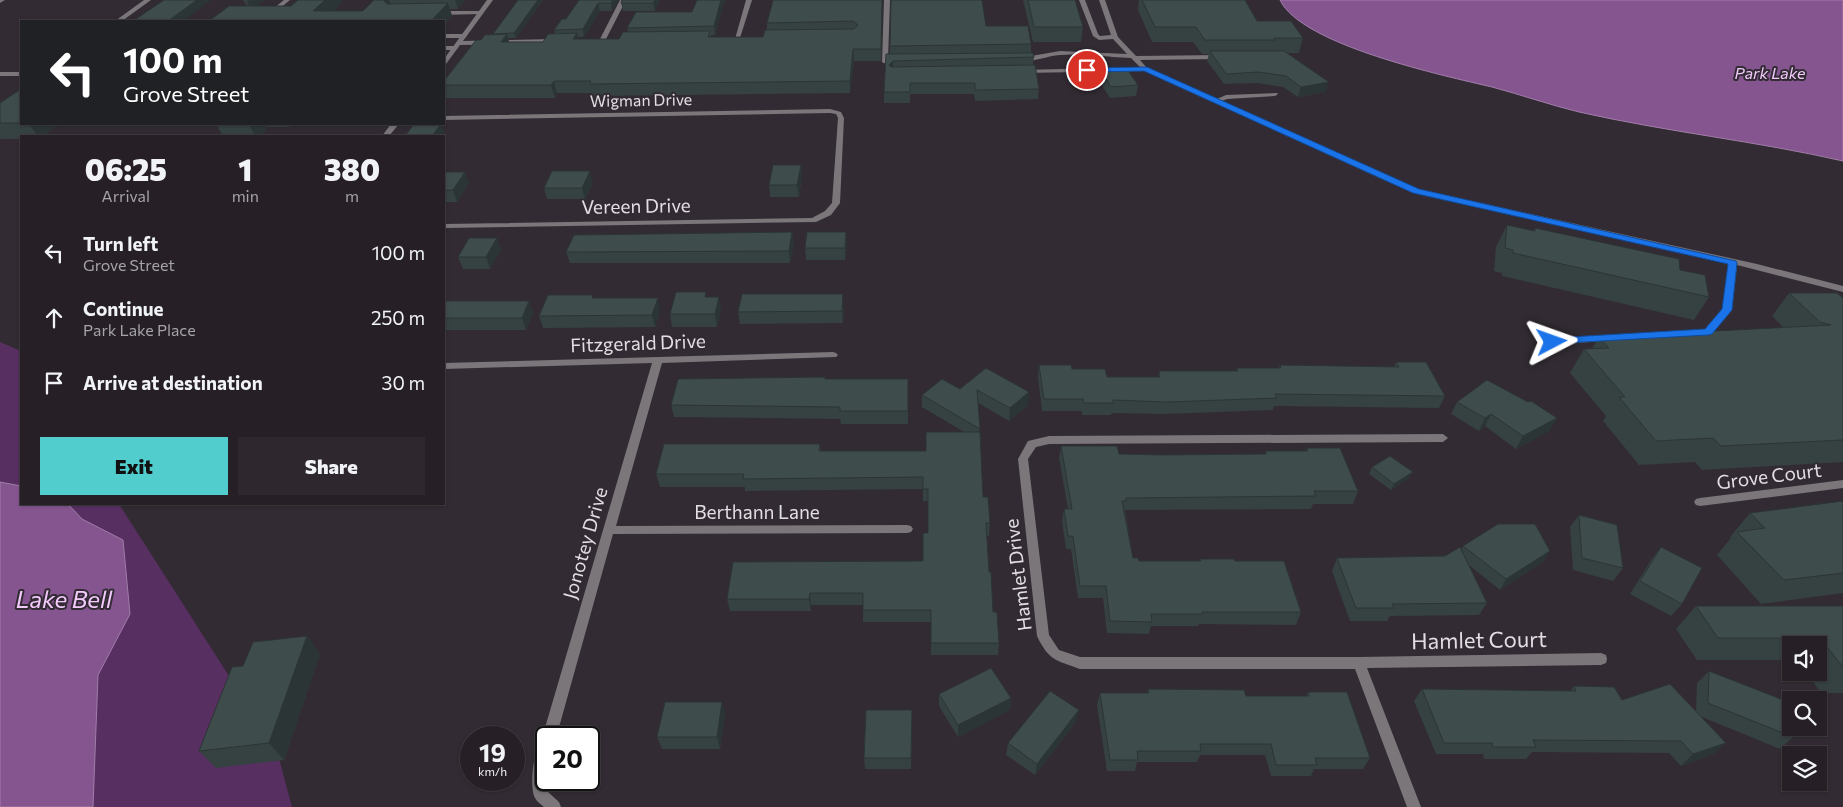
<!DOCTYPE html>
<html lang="en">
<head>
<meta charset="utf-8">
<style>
  body { margin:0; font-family:Commissioner,sans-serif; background:#2e282e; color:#f1f3f6; height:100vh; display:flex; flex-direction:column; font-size:19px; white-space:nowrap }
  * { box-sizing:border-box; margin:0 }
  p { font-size:16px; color:#a4a3a7 }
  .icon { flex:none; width:28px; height:28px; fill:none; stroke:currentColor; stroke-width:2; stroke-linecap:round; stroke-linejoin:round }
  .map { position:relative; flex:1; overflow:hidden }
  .details { position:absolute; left:20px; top:135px; width:425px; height:370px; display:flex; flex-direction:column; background:#262026; border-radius:0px; box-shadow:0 1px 4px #0004,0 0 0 1px #423e43 }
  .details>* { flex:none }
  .guide { position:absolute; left:20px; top:20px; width:425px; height:105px; border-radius:0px; box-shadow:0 1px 4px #0004,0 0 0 1px #423e43; background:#202124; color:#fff; overflow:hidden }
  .buttons { position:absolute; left:1782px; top:636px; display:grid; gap:10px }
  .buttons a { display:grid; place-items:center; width:45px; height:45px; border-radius:0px; background:#262026; box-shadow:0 1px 4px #0004,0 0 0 1px #423e43; font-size:25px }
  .speed { position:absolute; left:460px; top:726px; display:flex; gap:10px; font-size:25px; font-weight:700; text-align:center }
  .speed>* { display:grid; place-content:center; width:65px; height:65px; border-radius:50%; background:#262026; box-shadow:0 1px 4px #0004,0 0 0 1px #423e43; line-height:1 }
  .speed small { font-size:12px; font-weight:400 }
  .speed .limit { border:2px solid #111; border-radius:8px; background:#fff; color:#111 }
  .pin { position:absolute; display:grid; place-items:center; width:42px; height:42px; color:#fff; margin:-21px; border:2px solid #fff; border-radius:50%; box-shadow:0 1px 5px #0007 }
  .me { position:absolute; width:55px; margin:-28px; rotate:86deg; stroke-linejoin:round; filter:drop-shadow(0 0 4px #0008) }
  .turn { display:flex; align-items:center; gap:18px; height:105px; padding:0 20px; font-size:22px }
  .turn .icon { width:65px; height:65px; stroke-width:2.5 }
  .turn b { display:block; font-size:35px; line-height:42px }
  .eta { display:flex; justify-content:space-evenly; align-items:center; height:85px; text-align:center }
  .eta b { font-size:30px; font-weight:800; line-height:35px }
  .cta { display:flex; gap:10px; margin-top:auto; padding:10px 20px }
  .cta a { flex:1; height:58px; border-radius:0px; background:#52cdce; color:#111; font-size:20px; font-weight:800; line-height:58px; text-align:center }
  .cta a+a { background:#2e282e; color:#f1f3f6 }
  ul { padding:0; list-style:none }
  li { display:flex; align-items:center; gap:15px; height:65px; padding:0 20px }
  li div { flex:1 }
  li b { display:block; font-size:19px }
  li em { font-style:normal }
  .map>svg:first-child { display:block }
  .green { fill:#582f61 }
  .water { fill:#855590; stroke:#a17ea9 }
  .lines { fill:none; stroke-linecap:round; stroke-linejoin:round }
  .lane { fill:#7a767a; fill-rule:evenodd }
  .street { fill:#7a767a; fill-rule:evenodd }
  .wall { fill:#364141 }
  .shaded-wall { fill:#2c3535 }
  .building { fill:#3f4c4c; stroke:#2c3535 }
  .route { fill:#1a73e8; stroke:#114b97 }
  .labels { text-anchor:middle; stroke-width:4; stroke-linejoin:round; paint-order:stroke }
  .far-water-label { font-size:16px; font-style:italic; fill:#f4cafd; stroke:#322b33 }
  .far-street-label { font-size:16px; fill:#e2dee3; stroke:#322b33 }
  .street-label { font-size:19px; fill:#e2dee3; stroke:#322b33 }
  .near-street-label { font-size:22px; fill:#e2dee3; stroke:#322b33 }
  .near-water-label { font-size:24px; font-style:italic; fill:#f4cafd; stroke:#322b33 }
</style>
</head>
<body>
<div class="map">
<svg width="1843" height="807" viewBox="0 0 1843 807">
  <rect width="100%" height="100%" fill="#322b33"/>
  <g class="green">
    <polygon points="0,342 21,351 21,486 0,482"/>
    <polygon points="68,504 119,504 277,751 292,807 93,807 98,675 130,614 123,541 82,519"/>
  </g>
  <g class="water">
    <path d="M1280 0H1843V161C1756 141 1667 132 1579 112 1550 105 1522 95 1492 87 1445 76 1301 45 1280 0Z"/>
    <polygon points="0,482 21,486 21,504 68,504 82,519 123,540 130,614 98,675 93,807 0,807"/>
  </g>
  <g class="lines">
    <g class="lane">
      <path d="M884 0H890L888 60 900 61V63C895 64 886 65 882 62Z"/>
      <path d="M1079 0H1085L1098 34 1100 36 1111 35 1099 0H1105L1118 37 1136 56 1220 55 1223 57 1220 59 1140 60 1147 68 1217 99 1226 95 1277 93 1278 94 1275 96 1227 99 1222 101 1418 189 1757 264 1843 286V292L1737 265 1732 310 1711 334H1693L1691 332 1693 330 1705 329 1723 309 1729 263 1413 193 1144 71 1021 73V71L1023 70 1140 67 1131 58C1107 57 1084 53 1060 55 1046 56 1032 63 1018 61V59L1020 58 1060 51 1127 54 1113 39 1099 40 1093 36Z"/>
      <polygon points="480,11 483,13 482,14 438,15 435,13 438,11"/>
      <polygon points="444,34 464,34 467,36 464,38 444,38"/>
      <polygon points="444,46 455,46 458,48 455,50 444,50"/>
      <polygon points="1612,335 1615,336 1617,338 1615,340 1552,345 1547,342 1552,339"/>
      <polygon points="1843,480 1843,488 1700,506 1696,505 1694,502 1696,499 1700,498"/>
    </g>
    <g class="street">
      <polygon points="0,0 5,0 0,3"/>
      <polygon points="144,0 151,0 122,21 115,21"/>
      <polygon points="284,0 290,0 278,10 274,10 274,8"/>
      <polygon points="487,0 493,0 463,41 555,39 558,41 555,43 460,45 446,64 444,65 444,59"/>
      <polygon points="620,0 626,0 605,41 600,42 599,41"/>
      <polygon points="746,0 752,0 740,38 735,39"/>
      <rect x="0" y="72" width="21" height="4"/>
      <polygon points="830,109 841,112 844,118 840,203 831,215 816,222 444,228 444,224 812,218 825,211 832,203 838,118 836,114 830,113 444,120 444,116"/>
      <polygon points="391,124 399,124 389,136 382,136"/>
      <path d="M833 352 836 353 838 355 836 357 662 363 616 526 907 525 911 526 913 529 911 532 907 533 613 534 556 738H546L548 792 559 802 561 807H544C541 804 537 802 535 798 529 786 533 749 543 741L542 738 652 363 444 369V363Z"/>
      <path d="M1443 434 1448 438 1443 442 1049 444 1036 447 1028 459 1049 635 1059 650 1080 657H1359L1601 653 1606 655 1607 659 1606 663 1601 665 1367 668 1421 807H1407L1355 669H1080C1056 660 1049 661 1037 636L1018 459 1028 441 1049 436Z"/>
    </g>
  </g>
  <g class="wall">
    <polygon points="243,0 264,0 257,6 291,6 342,2 333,11 363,11 374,0 466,0 458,9 450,9 452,16 444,25 247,6"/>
    <polygon points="515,0 543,0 516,38 508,38 509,42 543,42 555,33 554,30 566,19 579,0 619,0 612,11 600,11 584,37 578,37 578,39 619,39 628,32 627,28 692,12 697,0 725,0 715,35 711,35 711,37 763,37 767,30 767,23 773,0 882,0 881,61 854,61 850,93 593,96 592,93 557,93 555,98 445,98 444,95 444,81 481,40 493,34 518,0"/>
    <polygon points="622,0 660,0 655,11 623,11 621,3"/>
    <polygon points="1023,0 1075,0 1083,27 1081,42 1033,42"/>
    <polygon points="1139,0 1245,0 1257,21 1303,38 1299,53 1287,53 1326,92 1298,97 1283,87 1256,83 1224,84 1207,61 1209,54 1202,54 1193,42 1152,42 1138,10"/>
    <polygon points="986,26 1031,44 1031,53 1034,57 1033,65 1039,89 1038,99 975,101 974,94 910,94 910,103 884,103 884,92 890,54 890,46"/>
    <polygon points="1101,70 1138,85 1136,96 1110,98 1099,81"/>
    <polygon points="21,89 21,124 59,124 43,136 21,136 21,139 0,139 0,103"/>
    <polygon points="216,124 293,124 289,127 268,127 260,136 223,136"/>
    <polygon points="801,165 802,176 799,197 770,197 769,185"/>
    <polygon points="444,172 469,183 457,202 444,202"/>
    <polygon points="593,183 585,199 547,199 544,188"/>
    <polygon points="1507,225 1533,231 1535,228 1680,270 1709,297 1694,320 1502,276 1502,273 1494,271 1496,247"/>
    <polygon points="792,232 794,244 790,263 570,263 566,252"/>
    <polygon points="497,238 501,250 490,269 463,269 458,257"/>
    <polygon points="847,244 845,260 806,260 805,248"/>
    <polygon points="1789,293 1843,298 1843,462 1702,470 1695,462 1639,465 1603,421 1606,416 1570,373 1584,349 1592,349 1599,337 1784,328 1772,316"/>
    <polygon points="444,301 529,301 533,313 526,330 444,330"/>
    <polygon points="844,306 843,323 740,324 738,312"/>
    <polygon points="721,310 717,327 672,327 670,314"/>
    <polygon points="660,311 655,327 543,328 539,316"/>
    <polygon points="1396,362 1445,396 1439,408 1274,406 1273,410 1164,414 1112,413 1111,415 1082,415 1082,411 1042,411 1038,377 1039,365 1072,369 1107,377 1158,377 1159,371 1236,371 1237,368 1279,368 1280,365 1394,367"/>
    <polygon points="986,368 1028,405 1009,421 978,403 983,497 990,523 989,536 986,536 989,572 993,612 999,643 998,655 931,655 931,622 863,622 863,605 811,605 811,611 730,611 727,599 923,561 928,533 928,501 923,501 923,489 745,491 745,487 660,487 656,474 820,444 821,451 926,451 964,432 922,407 922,395 960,389"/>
    <polygon points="825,379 908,379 908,424 841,424 840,419 674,417 671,405"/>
    <polygon points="1457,402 1557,418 1549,431 1516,449 1485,426 1479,431 1451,414"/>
    <polygon points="1061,446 1119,454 1162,455 1265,454 1266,451 1305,451 1307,448 1358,491 1353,504 1313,504 1311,509 1125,510 1133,558 1139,561 1200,561 1200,559 1235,561 1301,612 1296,625 1199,624 1198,626 1151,626 1149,634 1107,633 1103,598 1078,598 1071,549 1066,549 1062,521 1064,509 1068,509 1059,458"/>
    <polygon points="1372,467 1409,478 1391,490 1369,474"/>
    <polygon points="1843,501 1843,593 1761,604 1717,555 1731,538 1730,537 1750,513"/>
    <polygon points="1579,515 1623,568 1613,581 1573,570 1570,527"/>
    <polygon points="1463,546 1543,562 1500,590 1469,565 1487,603 1479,615 1390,616 1387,621 1350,621 1332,571 1337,558 1445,556 1461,550"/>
    <polygon points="1661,547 1682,604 1671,616 1630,594 1651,560"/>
    <polygon points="1696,606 1843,606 1843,693 1821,693 1806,672 1819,672 1819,645 1791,645 1791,660 1697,660 1676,629"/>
    <polygon points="307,636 320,654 284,760 216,768 199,751 243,666"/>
    <polygon points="1709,671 1793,737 1780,749 1702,717 1714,754 1681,766 1669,753 1532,752 1526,759 1484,759 1483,754 1436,754 1414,701 1422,689 1570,691 1574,686 1622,700 1696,711 1697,683"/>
    <polygon points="1148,689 1246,696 1306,696 1308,692 1370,758 1363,769 1314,769 1311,776 1271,776 1265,755 1200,755 1197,762 1137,762 1135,771 1107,771 1097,705 1100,693 1147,693"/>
    <polygon points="939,694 1011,698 1010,710 958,737 939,706"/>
    <polygon points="912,710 911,769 865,769 864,758"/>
    <polygon points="725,713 720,749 662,749 657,737"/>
    <polygon points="1076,722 1035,775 1006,755 1008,743"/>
  </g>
  <g class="shaded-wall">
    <polygon points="197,0 211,0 183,21 168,21"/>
    <polygon points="250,0 264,0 251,11 247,2"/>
    <polygon points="325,0 341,0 342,2 322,21 313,11"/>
    <polygon points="383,0 389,0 392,9"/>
    <polygon points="455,0 466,0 458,9"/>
    <polygon points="538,0 543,0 516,38 514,33"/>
    <polygon points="613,0 619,0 612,11 611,3"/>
    <polygon points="655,0 660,0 655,11 653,3"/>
    <polygon points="721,0 725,0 715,35 714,26"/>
    <polygon points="448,3 452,16 444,25 444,21 431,21"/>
    <polygon points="598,3 600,11 584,37 583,29"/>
    <polygon points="577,33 580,45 573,39"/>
    <polygon points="507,34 510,46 501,42"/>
    <polygon points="853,49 854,61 850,93 850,81"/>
    <polygon points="893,61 893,71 889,65"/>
    <polygon points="554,81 557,93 555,98 551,85"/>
    <polygon points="1329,82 1326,92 1298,97 1301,87"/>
    <polygon points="29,124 59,124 43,136 38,136"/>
    <polygon points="249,124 267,124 268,127 260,136 255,136"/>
    <polygon points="288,124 293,124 289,127"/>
    <polygon points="441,124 445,135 444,137 444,136 432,136"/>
    <polygon points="801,165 802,176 799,197 797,185"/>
    <polygon points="590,171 593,183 585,199 582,188"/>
    <polygon points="465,172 469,183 457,202 453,190"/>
    <polygon points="792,232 794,244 790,263 789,251"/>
    <polygon points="846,232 847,244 845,260 845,248"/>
    <polygon points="497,238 501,250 490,269 486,257"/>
    <polygon points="843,294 844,306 843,323 842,311"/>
    <polygon points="719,297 721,310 717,327 715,314"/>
    <polygon points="658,298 660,311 655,327 652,315"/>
    <polygon points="529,301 533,313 526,330 522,318"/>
    <polygon points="1029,392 1028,405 1009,421 1010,408"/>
    <polygon points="1491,414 1485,426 1479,431 1485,418"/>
    <polygon points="1557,418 1549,431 1516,449 1523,436"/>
    <polygon points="1413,472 1409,478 1391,490 1394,484"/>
    <polygon points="1550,551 1543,562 1500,590 1506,579"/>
    <polygon points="810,593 811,605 811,611 809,599"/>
    <polygon points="307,636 320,654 284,760 269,743"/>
    <polygon points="1011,698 1010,710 958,737 958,725"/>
    <polygon points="722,702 725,713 720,749 717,737"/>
    <polygon points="1079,710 1076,722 1035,775 1037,764"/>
    <polygon points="1726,743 1714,754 1681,766 1693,754"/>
  </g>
  <g class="building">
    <polygon points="164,0 197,0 168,21 133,21"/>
    <polygon points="298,0 325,0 313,11 363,11 374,0 383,0 387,4 448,3 431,21 209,21 229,6 291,6"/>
    <polygon points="518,0 538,0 514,33 493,34"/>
    <polygon points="579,0 613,0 611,3 598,3 583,29 554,30 562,19 566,19"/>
    <polygon points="622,0 655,0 653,3 621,3"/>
    <polygon points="697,0 721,0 714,26 627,28 636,12 692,12"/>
    <polygon points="773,0 882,0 881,49 853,49 850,81 590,84 591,81 554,81 551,85 444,85 444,81 476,40 481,40 485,35 507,34 501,42 543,42 548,34 577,33 573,39 619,39 623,32 710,31 708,37 763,37 765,30 854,29 858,25 853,21 767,23"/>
    <polygon points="891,0 982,0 986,26 1028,26 1031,44 890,46"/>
    <polygon points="1028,0 1075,0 1083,27 1034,27"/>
    <polygon points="1142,0 1245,0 1257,21 1291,21 1303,38 1274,38 1275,40 1205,40 1196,27 1155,27"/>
    <polygon points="1210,51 1284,51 1329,82 1301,87 1286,76 1259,72 1226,74"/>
    <polygon points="1033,53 1034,57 893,61 889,65 891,67 1035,65 1039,89 975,90 975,83 910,83 910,92 884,92 886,54"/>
    <polygon points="1127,69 1138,85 1111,87 1101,70"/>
    <polygon points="21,89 21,123 0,123 0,103"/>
    <polygon points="414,124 441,124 432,136 405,136"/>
    <polygon points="773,165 801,165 797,185 769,185"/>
    <polygon points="552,171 590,171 582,188 544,188"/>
    <polygon points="444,172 465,172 453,190 444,190"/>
    <polygon points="1507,225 1535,231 1535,228 1679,259 1680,270 1705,275 1709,297 1513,253 1513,250 1505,248"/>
    <polygon points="792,232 789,251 566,252 574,235"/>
    <polygon points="807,232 846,232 845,248 805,248"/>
    <polygon points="469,238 497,238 486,257 458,257"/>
    <polygon points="676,292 706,292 705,297 719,297 715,314 670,314"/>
    <polygon points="1789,293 1837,293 1843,298 1843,440 1721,446 1713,438 1656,441 1619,397 1625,397 1584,349 1609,348 1599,337 1831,325 1820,322"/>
    <polygon points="742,294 843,294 842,311 738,312"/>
    <polygon points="548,295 593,295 592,298 658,298 652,315 539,316"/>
    <polygon points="444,301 529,301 522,318 444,318"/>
    <polygon points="1396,362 1426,362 1445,396 1275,394 1277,398 1167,402 1113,400 1113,403 1084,403 1083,399 1044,399 1039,365 1071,365 1072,369 1105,369 1107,377 1160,377 1159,371 1238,371 1237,368 1281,368 1280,365 1399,367"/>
    <polygon points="986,368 1029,392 1010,408 977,390 980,429 922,395 942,379 960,389"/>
    <polygon points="825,377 825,379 908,379 908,411 840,411 840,407 671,405 678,379"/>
    <polygon points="1487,380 1528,402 1531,401 1557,418 1523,436 1491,414 1485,418 1457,402"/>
    <polygon points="926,432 980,432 983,497 988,497 990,523 986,523 989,572 991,572 993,612 997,612 999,643 931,643 931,610 863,610 863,593 810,593 809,599 727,599 733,562 923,561 923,533 928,533 928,489 923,489 923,477 743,479 744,474 656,474 664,444 820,444 819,451 926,451"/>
    <polygon points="1061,446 1117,446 1119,454 1162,455 1266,454 1266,451 1308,451 1307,448 1340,448 1358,491 1314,491 1316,496 1126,498 1126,501 1122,501 1133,558 1138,558 1139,561 1201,561 1200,559 1234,559 1235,561 1284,561 1301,612 1202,612 1202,614 1151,614 1152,622 1110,621 1106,586 1080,586 1073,536 1068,536 1064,509 1072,509"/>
    <polygon points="1390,456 1413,472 1394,484 1372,467"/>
    <polygon points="1843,501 1843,573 1784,580 1737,532 1765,528 1750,513"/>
    <polygon points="1579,515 1617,525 1623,568 1582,558"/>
    <polygon points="1498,524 1535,524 1550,551 1506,579 1463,546"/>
    <polygon points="1460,547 1487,603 1392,604 1394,608 1356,608 1337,558 1445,556"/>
    <polygon points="1661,547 1702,568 1682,604 1640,581"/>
    <polygon points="1696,606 1843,606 1843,667 1820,638 1718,638"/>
    <polygon points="307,636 269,743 199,751 232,667 243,666 253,642"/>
    <polygon points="991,668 1011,698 958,725 939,694"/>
    <polygon points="1709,671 1791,703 1791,728 1793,728 1793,737 1708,703"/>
    <polygon points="1670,684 1726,743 1693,754 1681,741 1533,740 1536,747 1493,747 1492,743 1444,743 1422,689 1576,691 1574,686 1614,687 1622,700"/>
    <polygon points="1148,689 1244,690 1246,696 1309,696 1308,692 1347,692 1370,758 1315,758 1317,765 1276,765 1271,744 1200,744 1201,751 1137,751 1138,760 1110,760 1100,693 1149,693"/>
    <polygon points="1050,691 1079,710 1037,764 1008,743"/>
    <polygon points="665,702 722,702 717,737 657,737"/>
    <polygon points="866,710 912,710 911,758 864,758"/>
  </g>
  <polygon class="route" points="1147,67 1419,189 1736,261 1737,263 1732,310 1712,334 1708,335 1548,344 1547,342 1548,339 1552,338 1705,329 1722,309 1728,264 1413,193 1144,71 1087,72 1083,70 1087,68"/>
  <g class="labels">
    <g class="far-water-label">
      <text x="1770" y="79">Park Lake</text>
    </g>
    <g class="far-street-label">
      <text transform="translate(641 100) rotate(-1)" y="6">Wigman Drive</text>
    </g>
    <g class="street-label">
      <text transform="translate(636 206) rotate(-1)" y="7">Vereen Drive</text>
      <text transform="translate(638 343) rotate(-2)" y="7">Fitzgerald Drive</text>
      <text transform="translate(1769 476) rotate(-7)" y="7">Grove Court</text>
      <text x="757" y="519">Berthann Lane</text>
      <text transform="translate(585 543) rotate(-74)" y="7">Jonotey Drive</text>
      <text transform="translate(1018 575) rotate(-97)" y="7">Hamlet Drive</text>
    </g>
    <g class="near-street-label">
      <text transform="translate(1479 640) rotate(-1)" y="8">Hamlet Court</text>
    </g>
    <g class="near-water-label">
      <text x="64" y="608">Lake Bell</text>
    </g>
  </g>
</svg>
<div class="buttons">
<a><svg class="icon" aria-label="sound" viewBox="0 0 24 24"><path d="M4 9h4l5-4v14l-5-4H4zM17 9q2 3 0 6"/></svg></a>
<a><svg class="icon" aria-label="search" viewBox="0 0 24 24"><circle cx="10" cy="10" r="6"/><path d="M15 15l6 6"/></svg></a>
<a><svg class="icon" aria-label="layers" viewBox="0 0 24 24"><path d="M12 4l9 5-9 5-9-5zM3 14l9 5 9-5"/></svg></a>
</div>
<div class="speed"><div>19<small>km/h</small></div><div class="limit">20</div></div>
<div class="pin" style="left:1087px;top:70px;background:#d93025"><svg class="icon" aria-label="arrive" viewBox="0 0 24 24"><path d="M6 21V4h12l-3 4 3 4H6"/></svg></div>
<svg class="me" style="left:1552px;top:342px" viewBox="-20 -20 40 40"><path d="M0-17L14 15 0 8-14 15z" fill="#1a73e8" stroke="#fff" stroke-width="4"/></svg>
<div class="guide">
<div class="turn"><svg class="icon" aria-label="left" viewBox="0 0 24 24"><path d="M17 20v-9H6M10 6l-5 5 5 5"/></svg><div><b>100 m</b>Grove Street</div></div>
</div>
<section class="details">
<div class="eta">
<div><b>06:25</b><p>Arrival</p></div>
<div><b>1</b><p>min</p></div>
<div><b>380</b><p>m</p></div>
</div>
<ul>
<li><svg class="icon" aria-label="left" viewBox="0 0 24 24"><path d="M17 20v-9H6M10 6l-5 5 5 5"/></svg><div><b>Turn left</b><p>Grove Street</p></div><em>100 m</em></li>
<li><svg class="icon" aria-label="ahead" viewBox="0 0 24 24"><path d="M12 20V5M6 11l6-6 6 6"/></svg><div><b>Continue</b><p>Park Lake Place</p></div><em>250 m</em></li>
<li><svg class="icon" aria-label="arrive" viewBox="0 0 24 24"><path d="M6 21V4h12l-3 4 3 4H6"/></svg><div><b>Arrive at destination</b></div><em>30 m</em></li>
</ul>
<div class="cta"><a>Exit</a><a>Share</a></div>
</section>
</div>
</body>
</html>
